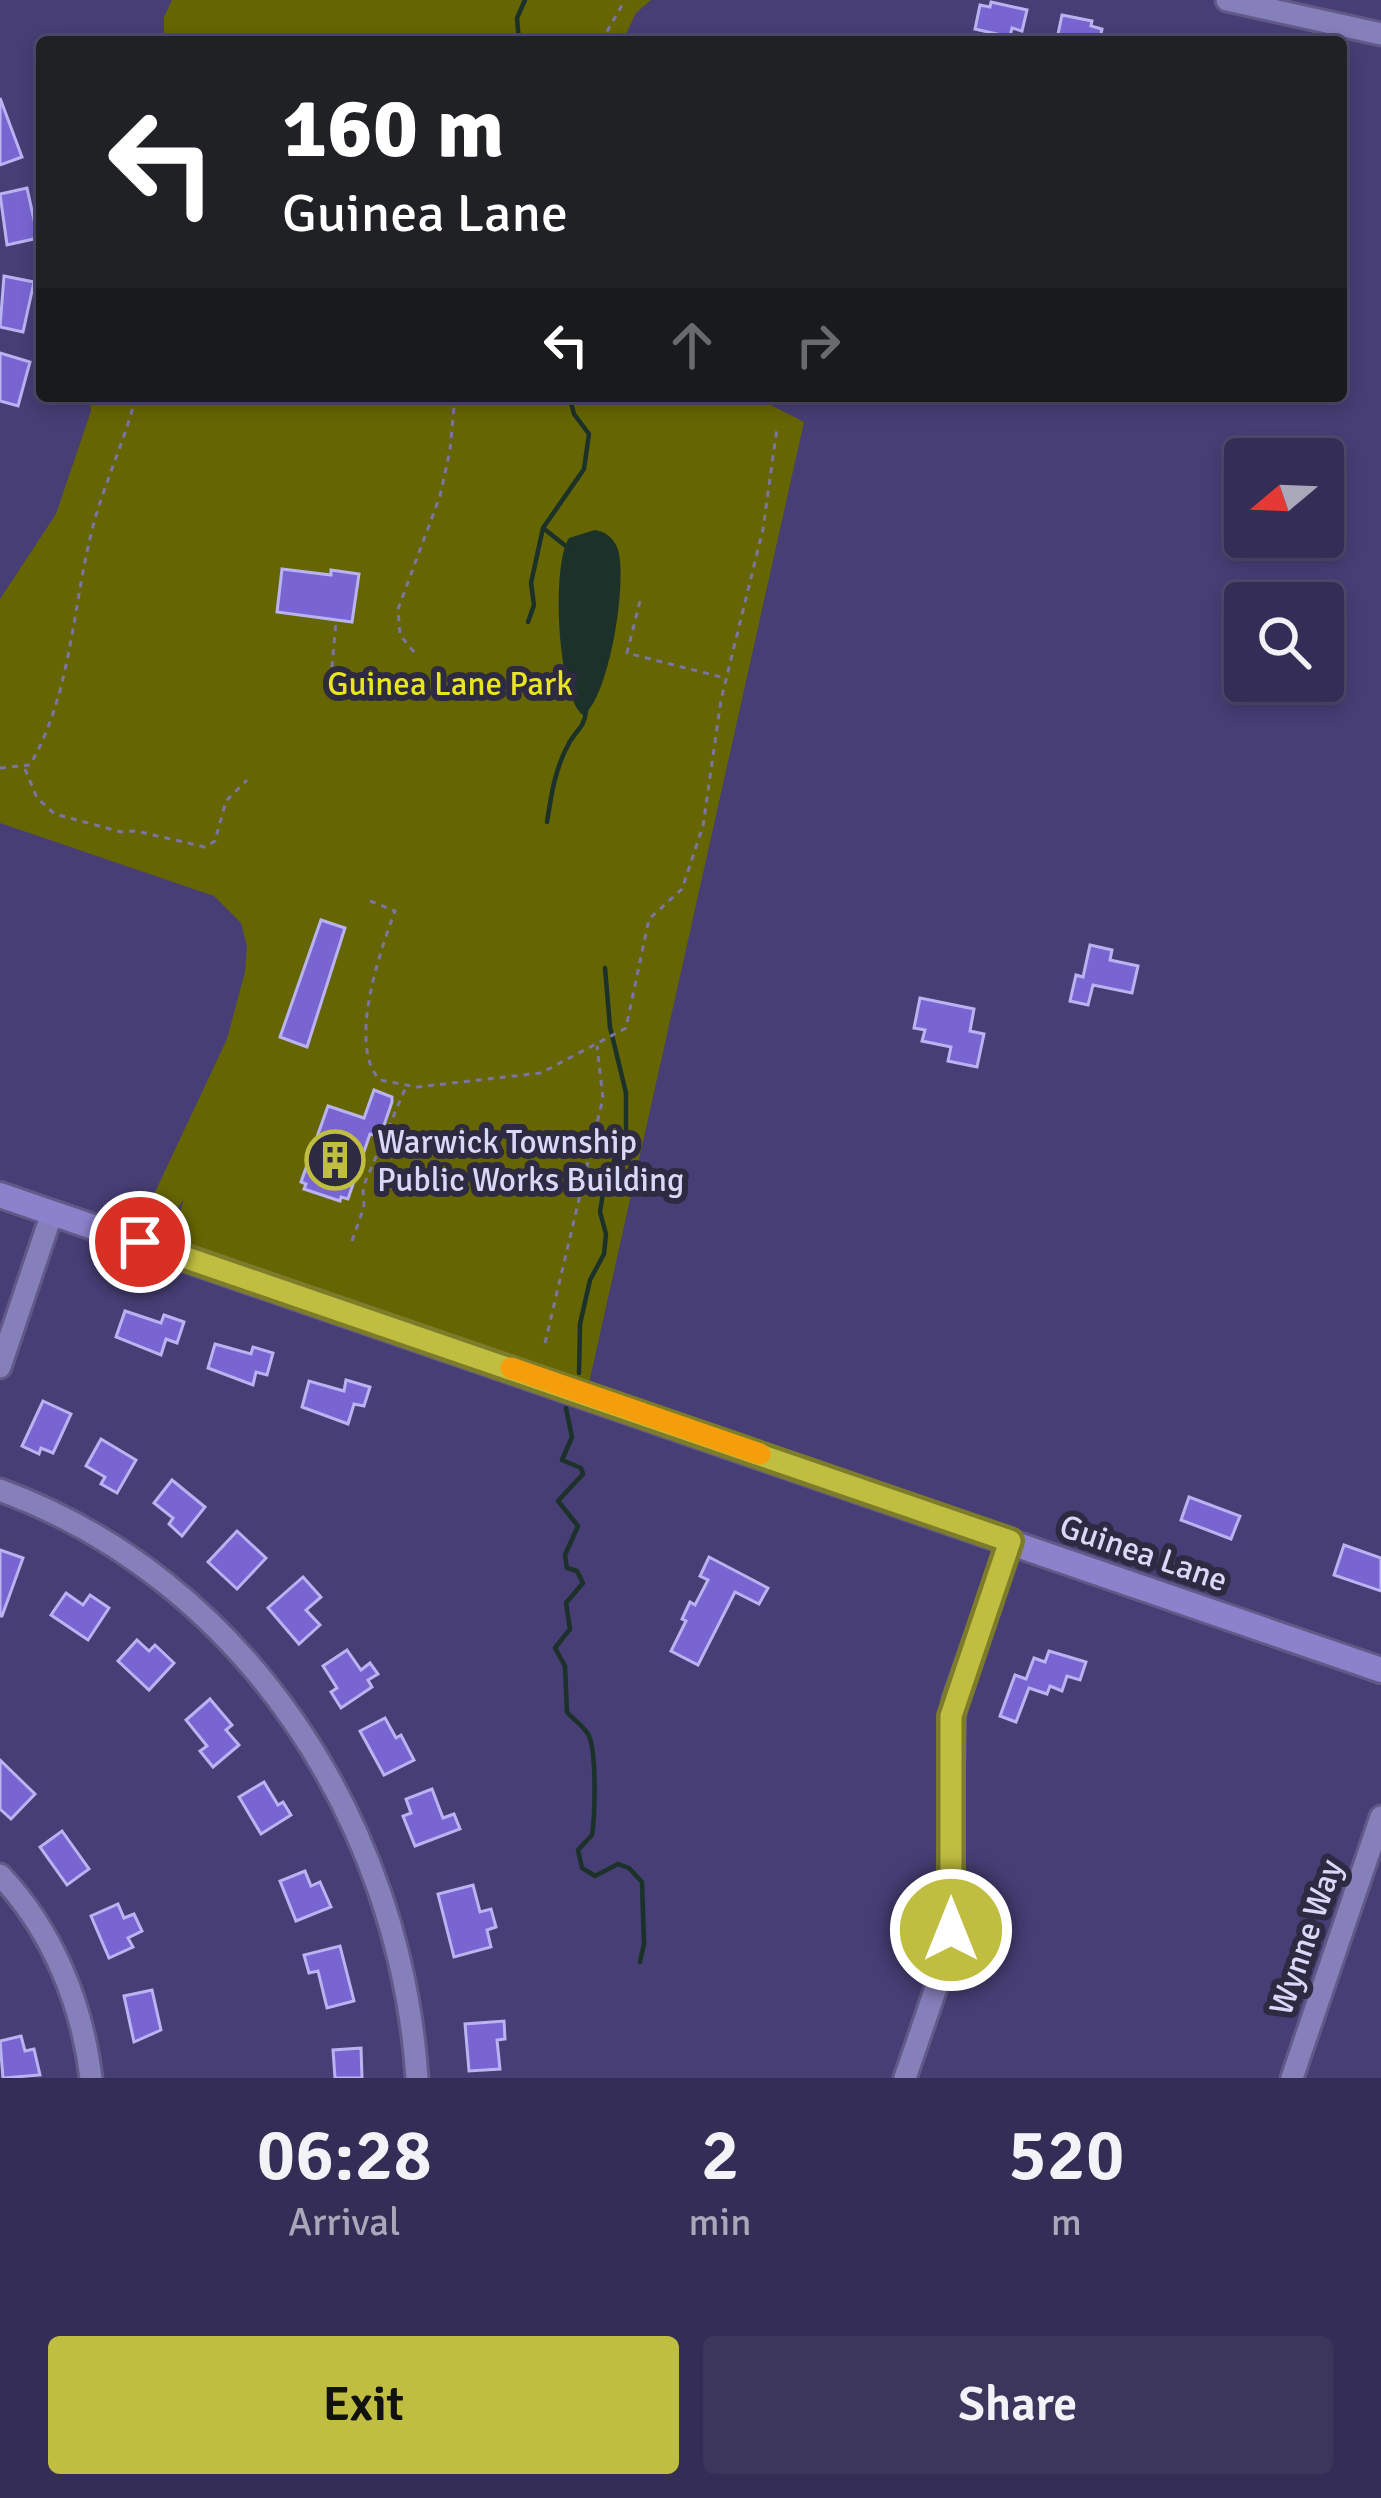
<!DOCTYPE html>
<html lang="en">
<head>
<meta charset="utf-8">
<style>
  body { margin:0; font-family:Signika,sans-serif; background:#3c365d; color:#f1f3f6; height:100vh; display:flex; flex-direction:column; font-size:45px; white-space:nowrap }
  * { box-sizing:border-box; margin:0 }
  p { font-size:39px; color:#a9a8ba }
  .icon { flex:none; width:66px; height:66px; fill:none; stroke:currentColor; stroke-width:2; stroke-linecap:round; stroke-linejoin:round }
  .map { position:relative; height:2078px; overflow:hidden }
  .side { display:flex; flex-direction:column; background:#342e57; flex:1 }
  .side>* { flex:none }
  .hud { position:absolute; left:36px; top:36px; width:1311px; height:366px; border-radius:12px; box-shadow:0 6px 18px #0003,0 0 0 3px #4e4a6d; background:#202124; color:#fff; overflow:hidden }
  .needle { width:78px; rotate:251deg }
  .buttons { position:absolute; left:1224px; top:438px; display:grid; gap:24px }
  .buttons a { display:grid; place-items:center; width:120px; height:120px; border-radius:12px; background:#342e57; box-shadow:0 6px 18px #0003,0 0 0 3px #4e4a6d; font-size:60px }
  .pin { position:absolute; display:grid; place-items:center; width:102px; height:102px; color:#fff; margin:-51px; border:6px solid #fff; border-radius:50%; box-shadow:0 3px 12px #0007 }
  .me { position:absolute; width:132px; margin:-66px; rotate:0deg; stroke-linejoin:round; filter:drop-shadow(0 0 9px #0008) }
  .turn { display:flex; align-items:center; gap:42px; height:252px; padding:0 48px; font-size:54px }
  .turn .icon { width:156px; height:156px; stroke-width:2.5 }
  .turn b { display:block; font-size:84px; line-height:102px }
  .lanes { display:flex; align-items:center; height:114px; padding:0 48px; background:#0003; justify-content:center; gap:60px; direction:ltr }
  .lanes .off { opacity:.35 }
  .eta { display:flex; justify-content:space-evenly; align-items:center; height:204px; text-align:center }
  .eta b { font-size:72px; font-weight:600; line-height:84px }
  .action { display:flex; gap:24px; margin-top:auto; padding:24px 48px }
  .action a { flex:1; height:138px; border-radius:12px; background:#bfbe41; color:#111; font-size:48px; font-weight:600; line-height:138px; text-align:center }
  .action a+a { background:#3c365d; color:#f1f3f6 }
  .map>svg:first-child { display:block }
  .green { fill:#666503 }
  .water { fill:#1b3129 }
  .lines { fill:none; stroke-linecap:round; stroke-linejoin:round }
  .stream { stroke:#1b3129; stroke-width:4.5 }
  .building { fill:#7965d2; stroke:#bab3f2; stroke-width:3 }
  .street-casing { stroke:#615987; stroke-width:27 }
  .secondary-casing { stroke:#615987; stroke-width:30 }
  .path { stroke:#7b75a3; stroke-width:3; stroke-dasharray:6 6; stroke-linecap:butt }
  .street { stroke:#857fba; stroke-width:21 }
  .secondary { stroke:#8b82cb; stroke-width:24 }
  .route-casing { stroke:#7c7c2a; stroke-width:30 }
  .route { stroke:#bfbe41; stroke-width:21 }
  .slow { stroke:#f59e0b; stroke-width:21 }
  .labels { text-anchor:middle; stroke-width:12; stroke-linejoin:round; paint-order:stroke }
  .park-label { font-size:33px; fill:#e9e61e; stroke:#2d2a42 }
  .poi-label { font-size:33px; fill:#dad8f8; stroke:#2d2a42; text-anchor:start }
  .street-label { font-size:33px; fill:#dad8f8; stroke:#2d2a42 }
</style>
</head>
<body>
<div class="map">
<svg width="1381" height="2078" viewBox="0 0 1381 2078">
  <rect width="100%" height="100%" fill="#463e74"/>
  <g class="green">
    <polygon points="172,0 651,0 636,13 622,42 164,42 164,17"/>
    <polygon points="90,396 753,396 804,422 589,1383 527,1366 171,1241 184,1199 177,1209 159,1217 149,1205 227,1039 245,972 247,946 241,923 214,896 0,823 0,599 56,514 91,411"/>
  </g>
  <path class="water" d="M595 530C606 532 612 537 617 547 629 576 609 699 583 715 557 696 551 565 569 538Z"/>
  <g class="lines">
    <g class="stream">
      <polyline points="519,42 517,18 525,0"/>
      <polyline points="543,528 567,547"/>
      <polyline points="528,622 534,605 531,583 543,528 584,469 589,434 574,414 571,403 578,396"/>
      <path d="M547 822C551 796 555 769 568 745 575 731 585 727 586 711"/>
      <polyline points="579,1373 580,1324 590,1280 604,1254 606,1234 600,1212 605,1180 626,1136 626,1093 610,1027 605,968"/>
      <path d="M566 1408 572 1437 562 1460 581 1468 583 1474 558 1501 578 1526 565 1555 567 1568 577 1571 583 1583 566 1603 570 1629 555 1648 565 1666 567 1712C573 1719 583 1726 588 1734 597 1749 595 1816 592 1835L578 1850 582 1868 595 1876 618 1864 629 1868 642 1882 644 1944 640 1962"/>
    </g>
  </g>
  <g class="building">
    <polygon points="991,2 1027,10 1022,31 1012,28 1010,37 975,29 980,5 990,7"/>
    <polygon points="1062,15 1092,21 1091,26 1102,29 1099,42 1062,42 1064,35 1058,34"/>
    <polygon points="0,98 22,157 0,165"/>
    <polygon points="27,188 38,238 7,245 0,194"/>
    <polygon points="4,276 34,282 23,332 0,327"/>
    <polygon points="0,353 30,362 18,406 0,401"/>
    <polygon points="282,569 331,575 331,570 359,574 352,622 277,612"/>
    <polygon points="321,920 345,928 307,1047 280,1037"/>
    <polygon points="1090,945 1112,950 1110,960 1138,966 1132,993 1093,985 1088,1005 1070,1001 1076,975 1083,977"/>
    <polygon points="920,998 974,1009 970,1031 984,1034 977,1067 948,1061 951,1047 922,1041 925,1030 914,1028"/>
    <polygon points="374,1090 392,1097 392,1102 380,1137 370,1134 348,1199 341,1197 340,1201 304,1189 306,1184 301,1182 328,1106 364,1118"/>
    <polygon points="125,1311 161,1323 164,1315 184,1322 177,1343 166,1339 161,1355 116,1337"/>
    <polygon points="215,1344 251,1354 253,1347 273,1353 267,1375 256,1372 253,1385 208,1368"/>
    <polygon points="346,1380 370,1387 364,1406 354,1404 348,1424 302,1407 309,1381 344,1391"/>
    <polygon points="43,1401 71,1414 53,1453 41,1448 39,1454 22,1446"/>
    <polygon points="101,1439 136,1460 117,1493 101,1484 105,1477 86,1466"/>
    <polygon points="172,1480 205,1507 182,1536 169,1524 173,1518 154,1503"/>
    <polygon points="1189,1497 1240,1516 1231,1539 1181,1520"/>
    <polygon points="237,1531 266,1558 237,1589 208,1562"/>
    <polygon points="1344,1545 1381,1558 1381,1591 1334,1575"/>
    <polygon points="0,1550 23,1558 2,1616 0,1616"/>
    <polygon points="709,1557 768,1588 759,1604 735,1592 698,1665 671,1651 686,1621 682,1619 690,1602 695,1605 708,1580 700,1576"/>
    <polygon points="303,1577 321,1597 306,1610 320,1625 299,1644 268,1608"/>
    <polygon points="66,1593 83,1605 90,1595 109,1608 88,1640 51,1615"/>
    <polygon points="137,1640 149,1651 155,1645 174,1663 149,1690 118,1661"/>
    <polygon points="347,1650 361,1670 370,1663 378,1674 368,1680 372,1687 341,1708 331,1692 337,1688 323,1666"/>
    <polygon points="1049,1651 1086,1662 1080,1680 1067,1676 1062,1691 1050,1686 1047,1694 1029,1688 1016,1722 1000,1716 1015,1675 1026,1679 1034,1658 1045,1662"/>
    <polygon points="210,1699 232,1725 226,1730 239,1745 213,1767 200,1751 207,1746 186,1720"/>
    <polygon points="385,1718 396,1738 401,1735 414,1760 384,1775 360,1731"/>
    <polygon points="0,1760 35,1794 11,1819 0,1809"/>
    <polygon points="264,1782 278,1805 283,1802 291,1815 261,1834 239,1797"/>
    <polygon points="432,1789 443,1818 454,1814 460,1829 415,1846 403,1816 411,1813 406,1799"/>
    <polygon points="62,1831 89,1869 67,1885 40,1847"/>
    <polygon points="305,1871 311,1886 320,1882 331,1907 296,1921 280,1881"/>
    <polygon points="473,1885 480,1912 491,1909 496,1927 487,1930 491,1947 454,1957 438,1894"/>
    <polygon points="118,1904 124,1918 134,1914 142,1931 128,1938 133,1947 109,1958 91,1916"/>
    <polygon points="340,1946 354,2001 327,2008 318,1971 309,1973 304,1955"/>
    <polygon points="152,1990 161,2030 134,2042 124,1996"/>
    <polygon points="504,2021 505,2039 497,2040 500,2069 469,2071 465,2024"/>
    <polygon points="21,2036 25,2051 34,2049 40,2075 3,2078 0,2041"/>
    <polygon points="361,2048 362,2078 335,2078 333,2050"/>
  </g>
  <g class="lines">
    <defs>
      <g id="street">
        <polyline points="1227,0 1381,34"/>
        <polyline points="0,1367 52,1213"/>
        <path d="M0 1490C245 1580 400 1822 417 2078"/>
        <path d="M0 1875C52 1930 82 2003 91 2078"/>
        <polyline points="905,2078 949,1950 954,1699 1010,1541"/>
        <polyline points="1292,2078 1381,1817"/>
      </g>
      <polyline id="secondary" points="0,1195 1381,1670"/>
    </defs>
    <use href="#street" class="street-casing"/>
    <use href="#secondary" class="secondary-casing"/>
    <g class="path">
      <polyline points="601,42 625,0"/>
      <polyline points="640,601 627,653 725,678"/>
      <polyline points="414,652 400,635 398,609 440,496 450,450 455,396"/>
      <polyline points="330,691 336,621"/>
      <path d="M0 768 30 765C75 687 72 595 97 512 109 473 126 436 136 396"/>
      <polyline points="25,769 37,798 55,814 121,832 136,831 205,847 215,841 226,801 247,780"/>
      <path d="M370 901 395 911C380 951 347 1046 380 1080L417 1087 541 1073 626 1028 649 919 682 889 703 826 721 700 763 529 777 428"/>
      <polyline points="352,1241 364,1207 363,1187 405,1089"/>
      <polyline points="545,1343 603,1098 597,1046"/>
    </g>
    <use href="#street" class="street"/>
    <use href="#secondary" class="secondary"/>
  </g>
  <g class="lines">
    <defs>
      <polyline id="route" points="140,1242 1010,1541 951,1716 951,1930"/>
    </defs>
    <use href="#route" class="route-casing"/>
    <use href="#route" class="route"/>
    <polyline class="slow" points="511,1368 760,1454"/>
  </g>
  <defs>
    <symbol id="building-ring" viewBox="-11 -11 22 22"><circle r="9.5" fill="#2d2a42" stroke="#bfbe41" stroke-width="1.5"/><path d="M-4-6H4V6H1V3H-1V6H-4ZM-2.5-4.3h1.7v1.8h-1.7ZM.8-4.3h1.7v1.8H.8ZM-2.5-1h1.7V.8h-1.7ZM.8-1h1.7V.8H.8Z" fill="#bfbe41"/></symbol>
  </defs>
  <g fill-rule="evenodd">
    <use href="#building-ring" x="302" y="1127" width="66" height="66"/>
  </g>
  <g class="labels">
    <g class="park-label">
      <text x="450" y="695">Guinea Lane Park</text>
    </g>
    <g class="poi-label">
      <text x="377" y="1153">Warwick Township<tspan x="377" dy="38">Public Works Building</tspan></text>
    </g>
    <g class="street-label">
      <text transform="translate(1144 1552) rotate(19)" y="12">Guinea Lane</text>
      <text transform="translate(1305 1937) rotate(-71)" y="12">Wynne Way</text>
    </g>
  </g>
</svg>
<div class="buttons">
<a><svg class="needle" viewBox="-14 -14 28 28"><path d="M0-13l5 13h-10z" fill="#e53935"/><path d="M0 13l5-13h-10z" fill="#a9a8ba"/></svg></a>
<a><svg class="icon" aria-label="search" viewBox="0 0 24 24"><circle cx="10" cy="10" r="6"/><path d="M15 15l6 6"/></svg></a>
</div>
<div class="pin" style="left:140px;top:1242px;background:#d93025"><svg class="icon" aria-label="arrive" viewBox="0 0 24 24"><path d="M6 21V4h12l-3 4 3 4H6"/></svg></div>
<svg class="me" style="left:951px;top:1930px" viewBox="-20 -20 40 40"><circle r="17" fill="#bfbe41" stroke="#fff" stroke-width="3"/><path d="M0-11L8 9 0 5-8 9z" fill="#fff"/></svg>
<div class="hud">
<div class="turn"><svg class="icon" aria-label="left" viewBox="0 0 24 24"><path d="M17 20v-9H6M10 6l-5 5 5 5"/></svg><div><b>160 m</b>Guinea Lane</div></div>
<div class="lanes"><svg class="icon" aria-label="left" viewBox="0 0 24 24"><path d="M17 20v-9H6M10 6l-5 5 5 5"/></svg><svg class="icon off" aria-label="ahead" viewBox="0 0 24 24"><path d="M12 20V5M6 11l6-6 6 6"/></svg><svg class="icon off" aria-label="right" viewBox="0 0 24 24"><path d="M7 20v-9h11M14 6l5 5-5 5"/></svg></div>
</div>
</div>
<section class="side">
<div class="eta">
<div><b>06:28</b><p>Arrival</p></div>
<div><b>2</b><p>min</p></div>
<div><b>520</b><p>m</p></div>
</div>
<div class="action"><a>Exit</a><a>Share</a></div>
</section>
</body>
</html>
